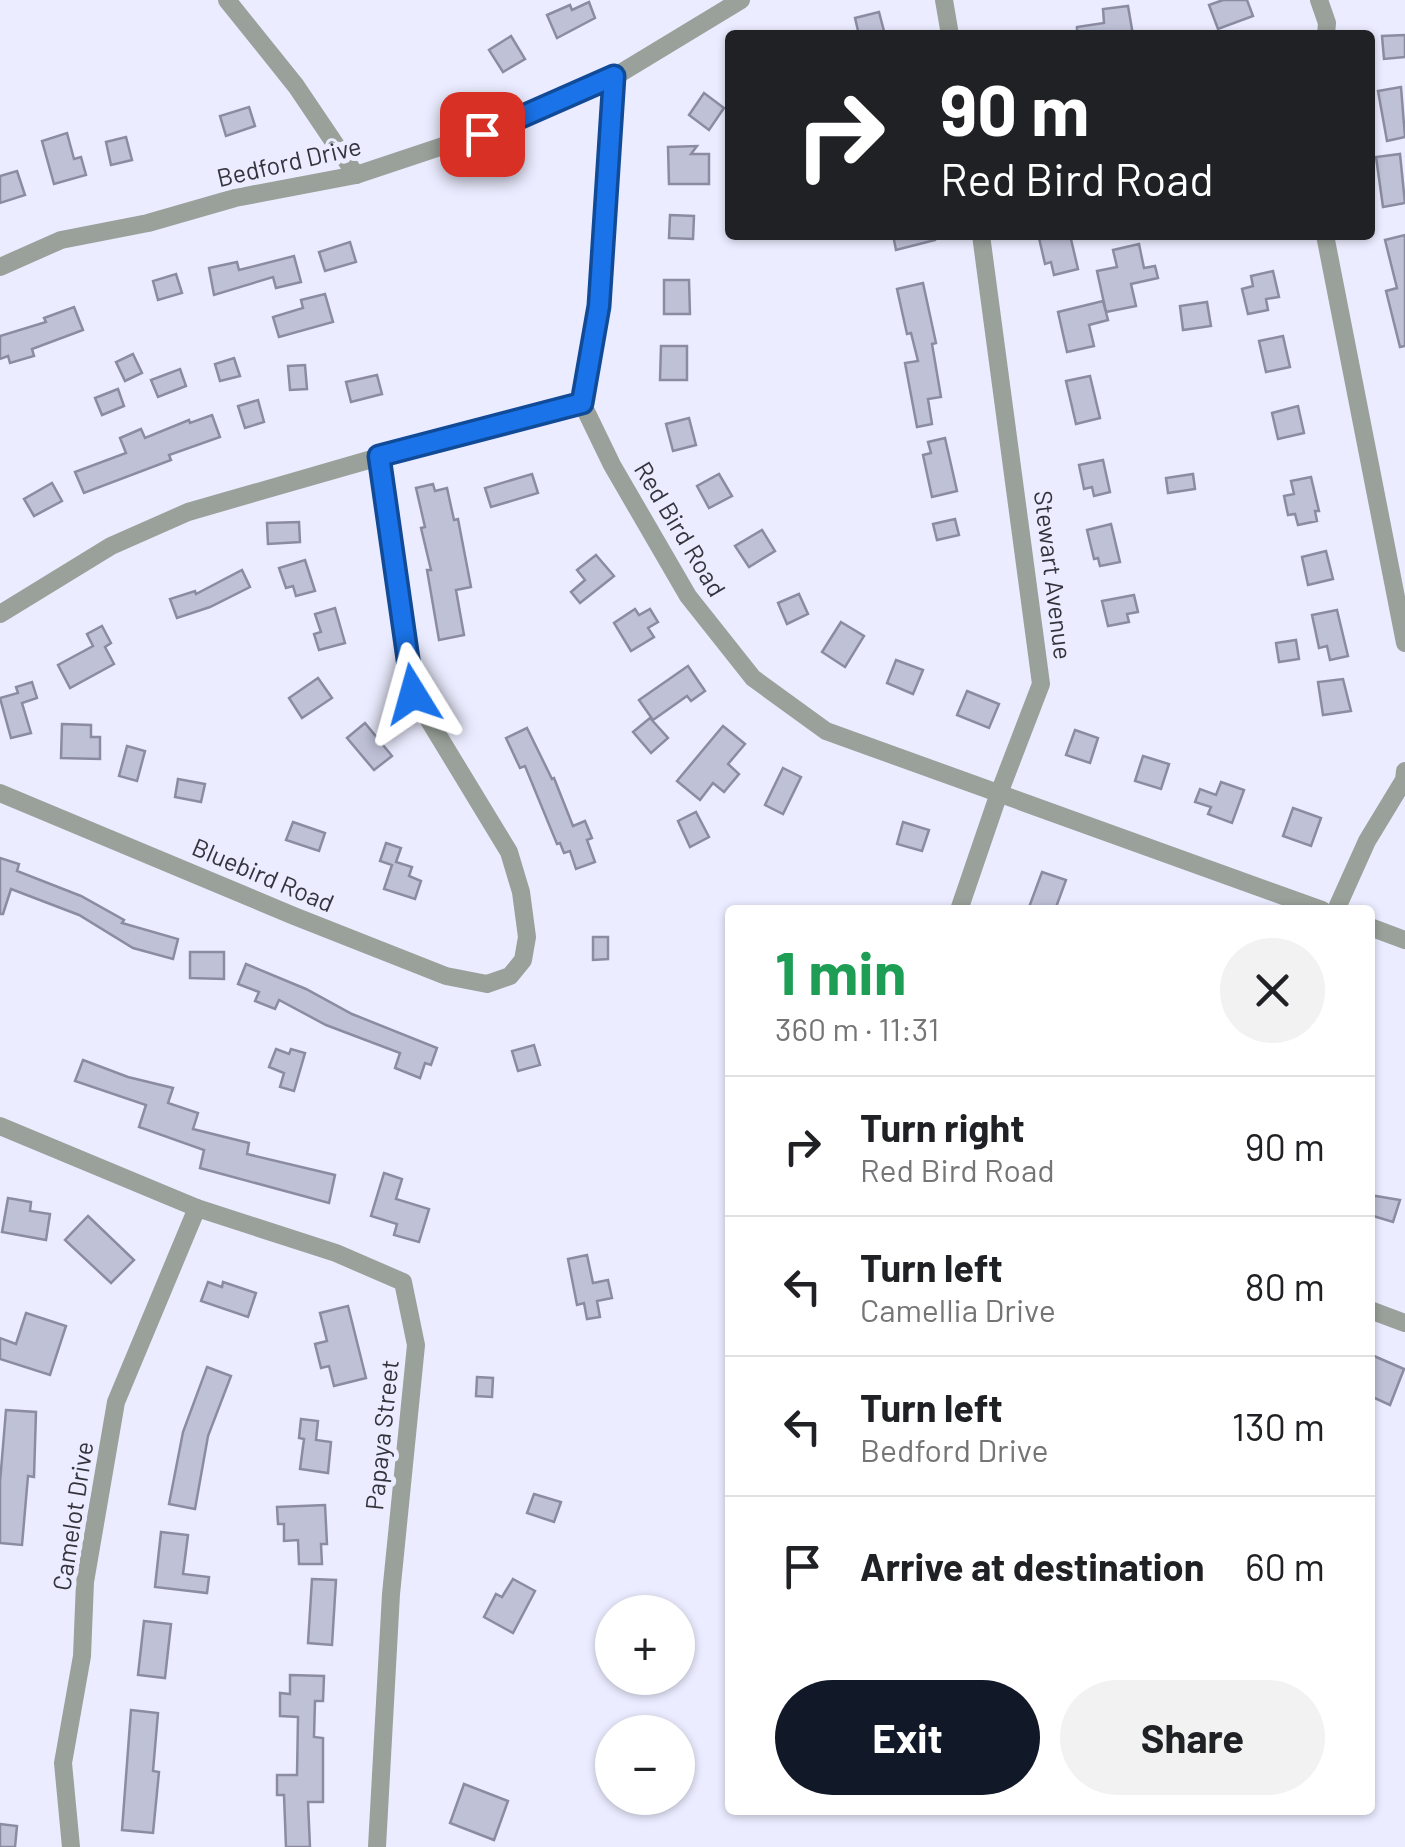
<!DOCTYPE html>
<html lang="en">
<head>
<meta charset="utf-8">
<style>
  body { margin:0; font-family:Barlow,sans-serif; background:#f2f2f2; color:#202124; height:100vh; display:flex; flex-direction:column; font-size:38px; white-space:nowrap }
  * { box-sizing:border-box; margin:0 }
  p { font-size:32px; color:#757577 }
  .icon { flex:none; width:55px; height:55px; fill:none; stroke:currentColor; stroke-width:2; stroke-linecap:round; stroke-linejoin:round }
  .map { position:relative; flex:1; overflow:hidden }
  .details { position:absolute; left:725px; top:905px; width:650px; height:910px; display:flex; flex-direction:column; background:#fff; border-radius:10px; box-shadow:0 2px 8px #0004 }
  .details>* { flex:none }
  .banner { position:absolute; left:725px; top:30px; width:650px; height:210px; border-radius:10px; box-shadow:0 2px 8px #0004; background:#202124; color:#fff; overflow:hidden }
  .controls { position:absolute; left:595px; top:1595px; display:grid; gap:20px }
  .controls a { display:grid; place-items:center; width:100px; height:100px; border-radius:50%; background:#fff; box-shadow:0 2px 8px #0004; font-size:50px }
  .pin { position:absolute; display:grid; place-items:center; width:85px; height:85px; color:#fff; margin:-42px; border-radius:20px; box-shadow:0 5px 15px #0006 }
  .me { position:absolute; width:110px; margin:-55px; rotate:352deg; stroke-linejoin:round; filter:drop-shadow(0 0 8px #0008) }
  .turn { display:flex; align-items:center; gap:35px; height:210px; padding:0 50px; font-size:45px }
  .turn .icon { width:130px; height:130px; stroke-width:2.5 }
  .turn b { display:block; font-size:70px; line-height:85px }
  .round { display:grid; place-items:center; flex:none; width:105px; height:105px; border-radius:52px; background:#f2f2f2 }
  .summary { display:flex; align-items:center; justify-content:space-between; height:170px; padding:0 50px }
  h1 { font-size:60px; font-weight:700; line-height:75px; color:#1e9e55 }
  .button { display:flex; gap:20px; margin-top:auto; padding:20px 50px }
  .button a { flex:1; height:115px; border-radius:60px; background:#111827; color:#fff; font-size:40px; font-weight:700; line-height:115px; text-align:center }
  .button a+a { background:#f2f2f2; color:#202124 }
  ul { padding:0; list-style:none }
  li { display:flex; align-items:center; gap:30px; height:140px; padding:0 50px; border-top:2px solid #e0e0e0 }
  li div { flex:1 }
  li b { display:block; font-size:38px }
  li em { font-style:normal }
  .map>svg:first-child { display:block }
  .building { fill:#bfc1d7; stroke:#8b8ca1; stroke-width:2.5 }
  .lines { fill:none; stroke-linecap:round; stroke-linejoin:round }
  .street { stroke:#99a19a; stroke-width:18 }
  .route-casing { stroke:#114b97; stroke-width:25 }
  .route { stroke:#1a73e8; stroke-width:18 }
  .labels { text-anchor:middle; stroke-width:10; stroke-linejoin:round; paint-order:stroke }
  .street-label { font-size:25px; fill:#34343d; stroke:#ebecff }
</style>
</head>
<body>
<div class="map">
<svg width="1405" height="1847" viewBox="0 0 1405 1847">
  <rect width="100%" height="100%" fill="#ebecff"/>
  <g class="building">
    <polygon points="1223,0 1247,0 1253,16 1218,29 1209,5"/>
    <polygon points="589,2 595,18 557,38 547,15 570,5 572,10"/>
    <polygon points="1128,6 1133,35 1077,35 1077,27 1104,23 1103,9"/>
    <polygon points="879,12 885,35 859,35 855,18"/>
    <polygon points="1405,35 1405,57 1384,59 1382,36"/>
    <polygon points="511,36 525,59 503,72 489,50"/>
    <polygon points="1401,87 1405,137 1387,141 1378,91"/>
    <polygon points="704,93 724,108 709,130 689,115"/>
    <polygon points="249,107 255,126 226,136 220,116"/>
    <polygon points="67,133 74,159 81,157 86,175 54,184 42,141"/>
    <polygon points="126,137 132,160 111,165 106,142"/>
    <polygon points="697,146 691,154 709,154 709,184 669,184 668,147"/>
    <polygon points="1400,154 1405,203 1383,207 1376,157"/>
    <polygon points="17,171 25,195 0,203 0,176"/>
    <polygon points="670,215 694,216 693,239 669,238"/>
    <polygon points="893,235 935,235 935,240 896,250"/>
    <polygon points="1053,235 1070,235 1078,269 1054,275 1051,262 1045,264 1039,238"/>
    <polygon points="1405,235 1405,346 1400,347 1386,291 1397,288 1385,240"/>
    <polygon points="350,242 356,262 325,271 319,252"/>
    <polygon points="1139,244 1144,268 1155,266 1158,278 1131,284 1136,306 1106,312 1097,271 1117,267 1113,250"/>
    <polygon points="294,256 301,282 276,288 273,277 214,295 209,268 237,262 239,270"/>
    <polygon points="1273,271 1279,297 1266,299 1268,310 1248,314 1242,289 1253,286 1251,276"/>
    <polygon points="176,274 182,293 158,300 153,281"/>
    <polygon points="664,280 689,280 690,314 664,314"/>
    <polygon points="923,283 936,343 932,344 941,397 928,399 932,424 917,427 905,363 918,361 911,333 907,334 897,289"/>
    <polygon points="325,294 333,322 279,337 273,317 303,308 301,300"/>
    <polygon points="1103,301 1108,320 1089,325 1094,346 1067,352 1058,312"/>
    <polygon points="1207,302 1211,326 1183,330 1180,306"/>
    <polygon points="74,307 83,330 32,349 34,356 10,363 8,356 0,359 0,336 46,322 44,318"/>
    <polygon points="1283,336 1290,367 1266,372 1259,341"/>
    <polygon points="661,346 687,346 687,380 660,380"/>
    <polygon points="133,354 142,373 125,381 116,362"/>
    <polygon points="234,358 240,376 220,381 215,364"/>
    <polygon points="305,365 307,389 290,390 288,366"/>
    <polygon points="180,369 186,386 158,397 151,380"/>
    <polygon points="377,375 382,394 351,402 346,382"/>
    <polygon points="1090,376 1100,418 1076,424 1066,381"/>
    <polygon points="118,389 124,406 102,415 95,398"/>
    <polygon points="258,400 264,422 245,428 238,406"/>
    <polygon points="1298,406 1304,433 1278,439 1272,413"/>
    <polygon points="212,415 220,437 169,455 171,460 84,493 75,472 126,453 120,438 141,429 145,438 189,420 190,423"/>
    <polygon points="689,418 696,445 673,451 666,424"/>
    <polygon points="945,438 957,491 932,497 923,455 931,453 928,442"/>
    <polygon points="1103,460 1110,492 1094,496 1092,487 1084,489 1079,465"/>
    <polygon points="532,474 538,493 491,507 485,488"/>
    <polygon points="719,474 732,496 709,508 697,486"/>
    <polygon points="1193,474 1195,489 1168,493 1166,478"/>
    <polygon points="1311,477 1319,511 1315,511 1317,521 1298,525 1295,514 1288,515 1284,496 1294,494 1291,481"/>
    <polygon points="52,483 62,501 34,516 24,499"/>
    <polygon points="433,484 435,491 447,488 454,520 458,519 471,587 456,590 464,635 439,640 427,570 431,570 421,528 425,527 416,488"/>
    <polygon points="955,519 959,535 937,540 933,524"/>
    <polygon points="299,522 300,542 268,544 267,523"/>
    <polygon points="1111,524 1120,562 1100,566 1098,558 1094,559 1087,530"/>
    <polygon points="762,530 775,551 749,567 735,546"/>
    <polygon points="1326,551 1333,579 1308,585 1302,557"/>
    <polygon points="596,555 614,576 580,603 571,592 585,580 577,570"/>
    <polygon points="305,560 315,591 296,596 293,586 286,588 279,568"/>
    <polygon points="242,570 250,587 210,607 177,618 170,599 195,591 196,594"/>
    <polygon points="799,594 808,614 787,624 778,603"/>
    <polygon points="1134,595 1138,612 1127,614 1129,622 1108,626 1102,601"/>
    <polygon points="335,608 345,643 319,650 314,634 321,632 315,614"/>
    <polygon points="635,609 639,615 650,609 658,622 648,628 654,637 631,651 614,623"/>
    <polygon points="1337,610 1348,656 1330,660 1327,646 1319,648 1312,615"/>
    <polygon points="841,622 864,636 845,667 822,652"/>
    <polygon points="102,626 111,643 105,647 114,664 70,688 58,665 93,646 87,634"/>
    <polygon points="1296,640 1299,659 1279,662 1276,643"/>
    <polygon points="896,660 923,670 913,694 887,683"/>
    <polygon points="688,666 705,691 691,701 687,696 653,720 639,700"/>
    <polygon points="318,678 332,698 302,718 289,698"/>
    <polygon points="1343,679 1351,711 1323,715 1318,682"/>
    <polygon points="32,682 37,698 22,703 31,733 11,738 0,698 18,693 16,687"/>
    <polygon points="967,691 999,704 989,728 957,715"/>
    <polygon points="650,718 668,738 651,753 633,732"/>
    <polygon points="365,723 392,756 374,770 347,738"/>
    <polygon points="62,724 91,725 91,737 100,737 100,759 61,758"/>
    <polygon points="723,726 745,744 728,764 739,774 724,792 713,783 700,800 677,781"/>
    <polygon points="527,728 552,779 554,778 573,826 585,821 592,838 587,840 595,862 576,869 570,851 564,853 560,843 557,844 525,766 520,768 506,738"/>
    <polygon points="1075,730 1098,738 1090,763 1066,755"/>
    <polygon points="127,746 145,751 137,781 119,776"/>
    <polygon points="1143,756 1169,764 1161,789 1135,781"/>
    <polygon points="783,768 801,777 783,814 765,805"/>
    <polygon points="178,779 205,784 201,802 175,797"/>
    <polygon points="1221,782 1244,790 1232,823 1208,814 1211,807 1195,802 1200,789 1216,795"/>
    <polygon points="1293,808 1321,818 1311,846 1283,836"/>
    <polygon points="696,812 709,837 690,847 678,821"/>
    <polygon points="293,822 325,833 319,851 286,840"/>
    <polygon points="903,822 929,830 922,851 897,844"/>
    <polygon points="386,843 401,848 396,862 412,867 409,876 421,881 415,899 384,889 392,865 380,861"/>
    <polygon points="0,858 19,864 17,871 81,896 124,920 122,923 178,939 173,959 133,948 79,915 11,889 3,914 0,914"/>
    <polygon points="1042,872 1066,880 1055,910 1028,910"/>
    <polygon points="593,937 608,937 608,959 593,960"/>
    <polygon points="190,952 224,952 224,979 190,978"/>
    <polygon points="246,964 306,989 352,1014 437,1048 431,1065 425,1063 420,1078 395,1068 400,1053 326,1025 279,1000 275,1009 255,1001 259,992 238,984"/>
    <polygon points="534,1045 540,1065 518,1071 512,1051"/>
    <polygon points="276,1049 289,1054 291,1049 305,1053 294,1091 280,1087 284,1073 269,1067"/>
    <polygon points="83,1060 128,1077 173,1088 168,1103 198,1113 193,1129 249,1143 247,1154 335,1175 329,1203 200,1168 204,1150 139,1127 146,1105 75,1081"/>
    <polygon points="384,1173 402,1179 396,1199 429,1209 419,1242 394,1235 397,1224 371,1216"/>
    <polygon points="1370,1195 1400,1200 1393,1222 1370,1215"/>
    <polygon points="8,1198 31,1202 30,1211 50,1214 46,1240 2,1232"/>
    <polygon points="88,1216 134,1260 111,1283 65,1240"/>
    <polygon points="587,1255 593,1283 608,1280 612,1298 597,1301 600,1317 587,1319 584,1303 577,1305 568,1259"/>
    <polygon points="208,1282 222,1287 223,1282 256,1293 248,1317 201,1301"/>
    <polygon points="348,1306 366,1378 334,1386 329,1366 321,1368 315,1344 327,1341 320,1313"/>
    <polygon points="26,1313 66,1326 50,1375 0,1359 0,1338 16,1344"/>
    <polygon points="1374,1356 1404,1369 1390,1405 1370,1396 1370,1367"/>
    <polygon points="207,1367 231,1376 208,1436 195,1509 169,1504 183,1432"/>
    <polygon points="477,1377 493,1378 492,1397 476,1396"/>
    <polygon points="6,1410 36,1412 34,1477 28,1476 22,1545 0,1543 0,1482"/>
    <polygon points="301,1419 318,1421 316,1440 331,1442 328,1473 300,1469 304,1439 299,1438"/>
    <polygon points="534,1494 561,1502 554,1522 527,1513"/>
    <polygon points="325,1505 327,1544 321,1544 322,1564 299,1564 298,1540 284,1541 284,1524 278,1524 277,1507"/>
    <polygon points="161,1532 188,1535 183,1574 209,1577 207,1593 155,1587"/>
    <polygon points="312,1579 336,1580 332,1645 308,1643"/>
    <polygon points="513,1579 535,1591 513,1633 484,1617 496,1594 502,1597"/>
    <polygon points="144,1621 171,1624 165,1678 138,1675"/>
    <polygon points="290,1675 324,1676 323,1701 315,1701 314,1737 323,1738 323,1802 308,1802 310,1847 286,1847 284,1795 277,1795 277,1775 297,1775 298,1717 280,1716 280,1693 290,1694"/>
    <polygon points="131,1710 158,1713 153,1771 159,1772 153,1833 122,1830"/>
    <polygon points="464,1784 508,1801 494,1840 450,1823"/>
    <polygon points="0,1824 17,1826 15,1847 0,1847"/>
  </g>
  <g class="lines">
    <g class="street">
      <polyline points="227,0 296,86 356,175"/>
      <polyline points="944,0 950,35"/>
      <polyline points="1319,0 1327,23 1326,35"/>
      <polyline points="1325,235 1405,643"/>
      <polyline points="0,267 61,240 148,223 235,198 356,175 482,133 614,77 741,0"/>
      <polyline points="582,403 612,465 688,596 753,678 826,731 1322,910"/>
      <polyline points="582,403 599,306 614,77"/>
      <polyline points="0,614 111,546 188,512 379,457 582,403"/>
      <polyline points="0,793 294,916 446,976 487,984 510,976 523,960 527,937 521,892 509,852 413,694 379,457"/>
      <polyline points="959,910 998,796 1041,684 981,235"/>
      <polyline points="1336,910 1367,841 1404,780 1405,771"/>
      <polyline points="1370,927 1405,940"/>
      <polyline points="0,1126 197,1208 336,1253 403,1282 416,1345 391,1594 377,1847"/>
      <polyline points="1370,1310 1405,1323"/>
      <polyline points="71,1847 63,1763 82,1656 85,1582 116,1402 197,1208"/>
    </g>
  </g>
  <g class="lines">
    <defs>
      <polyline id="route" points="413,694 379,456 582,403 599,306 614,76 482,134"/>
    </defs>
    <use href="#route" class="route-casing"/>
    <use href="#route" class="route"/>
  </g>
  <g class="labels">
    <g class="street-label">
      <text transform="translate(289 162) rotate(-13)" y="9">Bedford Drive</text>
      <text transform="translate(680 529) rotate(59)" y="9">Red Bird Road</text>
      <text transform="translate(1053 575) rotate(83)" y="9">Stewart Avenue</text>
      <text transform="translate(263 875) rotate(23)" y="9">Bluebird Road</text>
      <text transform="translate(382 1435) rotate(-84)" y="9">Papaya Street</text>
      <text transform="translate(73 1516) rotate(-81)" y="9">Camelot Drive</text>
    </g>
  </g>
</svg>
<div class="controls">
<a>+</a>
<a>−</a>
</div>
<div class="pin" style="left:482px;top:134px;background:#d93025"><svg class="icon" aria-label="arrive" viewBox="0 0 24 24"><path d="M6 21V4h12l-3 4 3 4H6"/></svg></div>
<svg class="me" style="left:413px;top:694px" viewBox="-20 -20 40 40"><path d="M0-17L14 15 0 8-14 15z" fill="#1a73e8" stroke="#fff" stroke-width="4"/></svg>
<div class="banner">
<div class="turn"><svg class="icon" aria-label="right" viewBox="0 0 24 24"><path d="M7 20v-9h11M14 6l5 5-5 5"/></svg><div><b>90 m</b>Red Bird Road</div></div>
</div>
<section class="details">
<div class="summary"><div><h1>1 min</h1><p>360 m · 11:31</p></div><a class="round"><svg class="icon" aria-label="close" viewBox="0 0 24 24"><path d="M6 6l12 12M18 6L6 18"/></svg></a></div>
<ul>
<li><svg class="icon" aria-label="right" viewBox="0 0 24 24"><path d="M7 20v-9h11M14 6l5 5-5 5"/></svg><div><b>Turn right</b><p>Red Bird Road</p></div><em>90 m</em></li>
<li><svg class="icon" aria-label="left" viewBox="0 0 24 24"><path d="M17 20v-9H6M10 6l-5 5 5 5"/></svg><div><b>Turn left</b><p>Camellia Drive</p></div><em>80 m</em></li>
<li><svg class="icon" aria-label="left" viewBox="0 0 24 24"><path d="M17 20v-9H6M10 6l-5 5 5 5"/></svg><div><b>Turn left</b><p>Bedford Drive</p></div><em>130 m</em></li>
<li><svg class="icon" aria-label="arrive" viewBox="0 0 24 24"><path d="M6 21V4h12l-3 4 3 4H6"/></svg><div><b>Arrive at destination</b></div><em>60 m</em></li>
</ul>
<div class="button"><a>Exit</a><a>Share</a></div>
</section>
</div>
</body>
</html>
